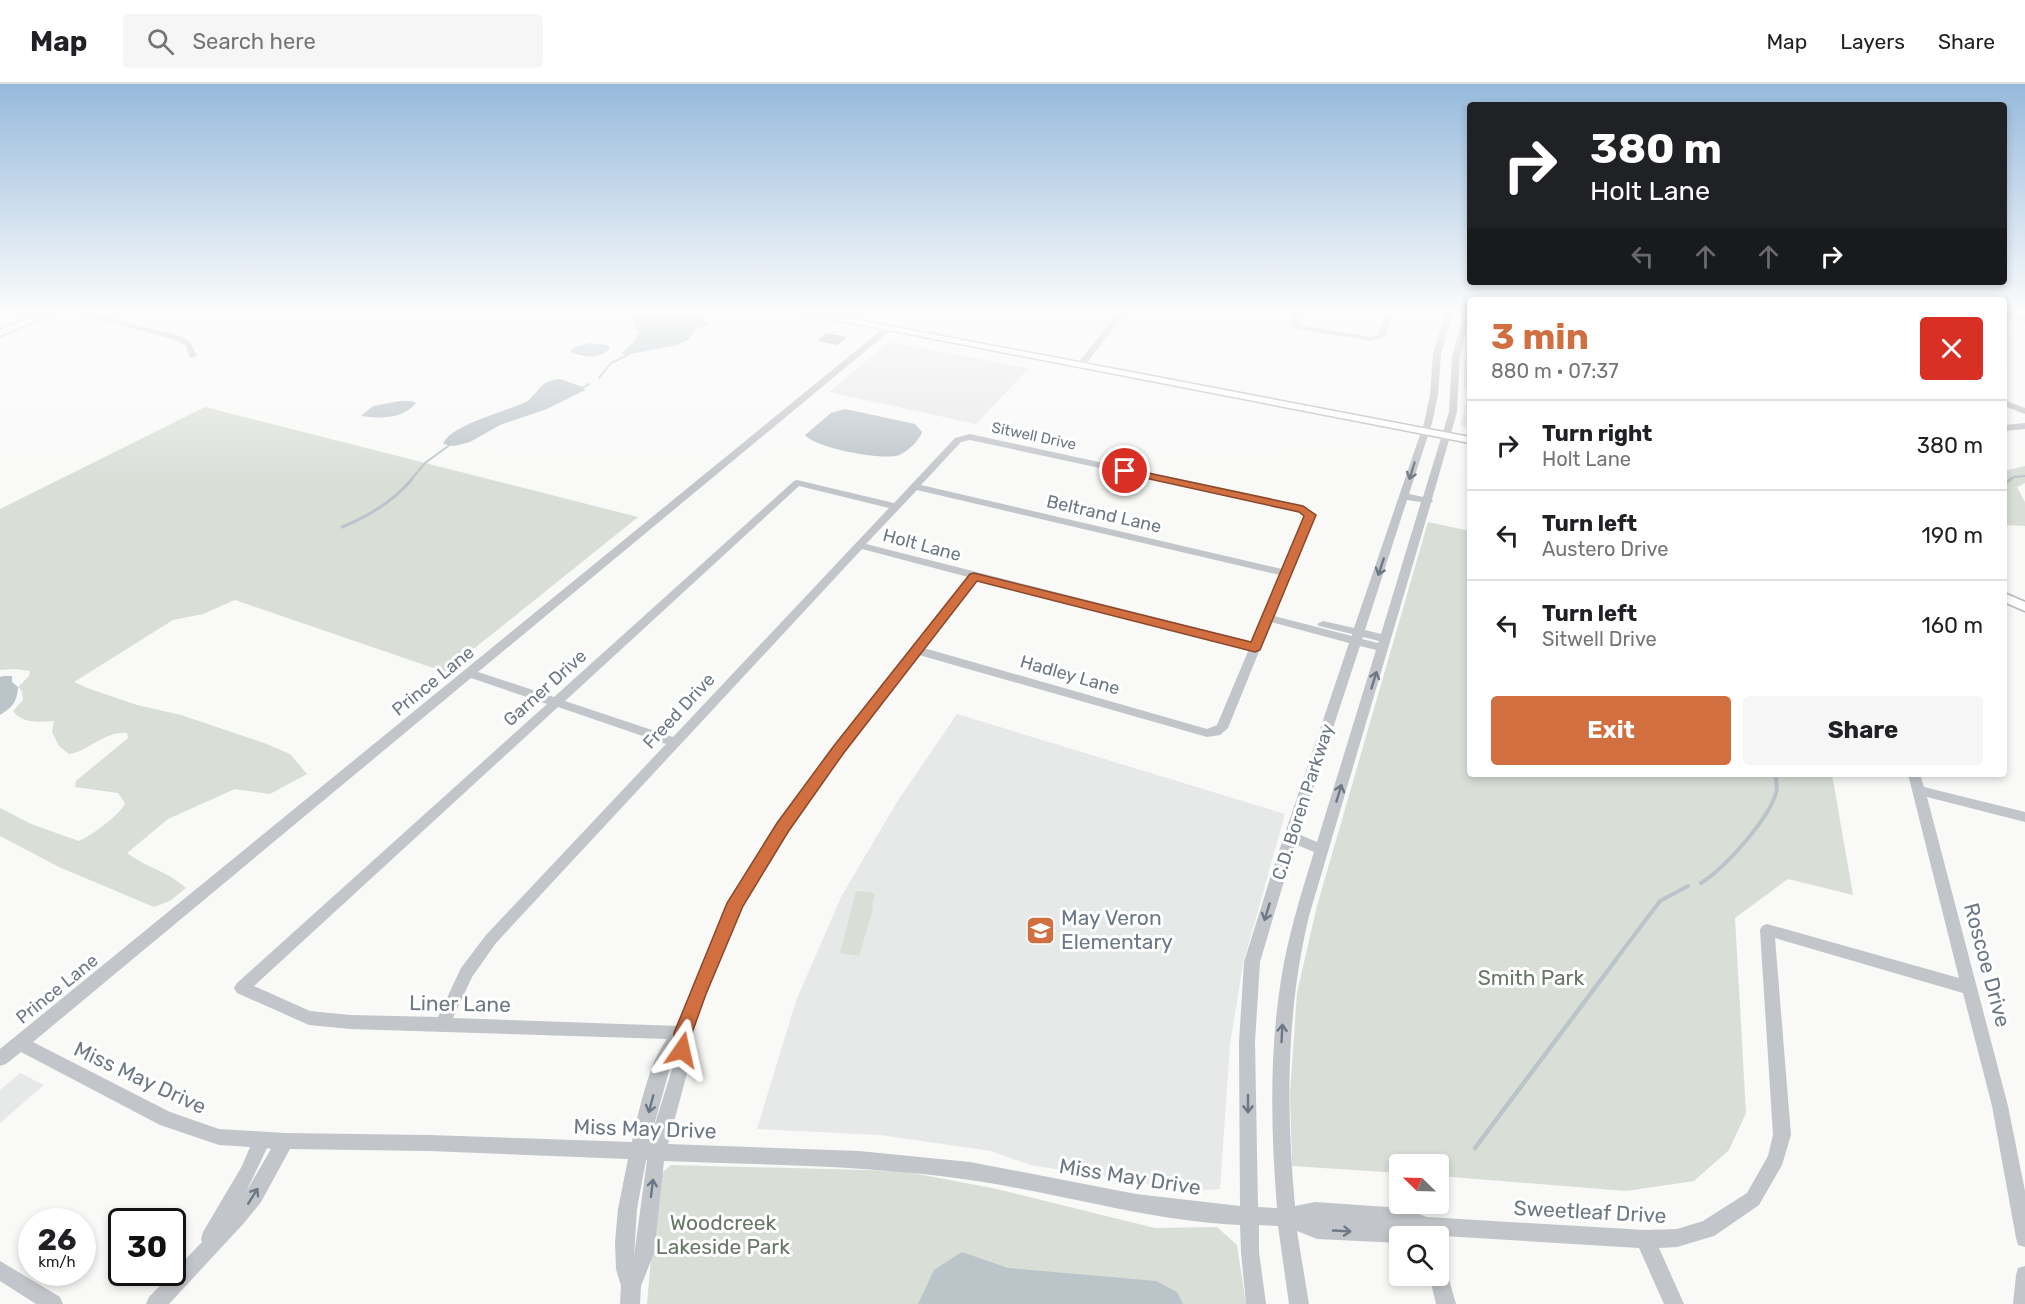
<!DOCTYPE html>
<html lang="en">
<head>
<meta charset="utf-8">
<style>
  body { margin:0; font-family:Rubik,sans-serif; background:#f6f6f6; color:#202124; height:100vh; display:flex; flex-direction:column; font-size:22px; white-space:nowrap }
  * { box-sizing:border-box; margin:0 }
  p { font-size:20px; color:#757577 }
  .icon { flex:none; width:33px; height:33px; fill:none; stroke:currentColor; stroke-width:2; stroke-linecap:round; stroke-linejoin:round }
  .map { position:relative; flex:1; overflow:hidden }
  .drawer { position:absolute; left:1467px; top:213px; width:540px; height:480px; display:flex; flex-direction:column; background:#fff; border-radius:6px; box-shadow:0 3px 9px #0003 }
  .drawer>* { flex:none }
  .guide { position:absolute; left:1467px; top:18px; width:540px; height:183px; border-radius:6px; box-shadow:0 3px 9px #0003; background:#202124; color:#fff; overflow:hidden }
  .needle { width:39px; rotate:293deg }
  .tools { position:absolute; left:1389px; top:1070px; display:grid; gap:12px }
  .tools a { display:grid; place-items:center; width:60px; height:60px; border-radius:6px; background:#fff; box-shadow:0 3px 9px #0003; font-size:30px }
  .speed { position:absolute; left:18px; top:1124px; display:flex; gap:12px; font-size:30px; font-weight:700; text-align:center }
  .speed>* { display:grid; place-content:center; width:78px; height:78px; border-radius:50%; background:#fff; box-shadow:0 3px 9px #0003; line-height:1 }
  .speed small { font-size:15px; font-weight:400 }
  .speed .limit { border:3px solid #111; border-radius:9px; background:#fff; color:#111 }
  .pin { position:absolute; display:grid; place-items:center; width:51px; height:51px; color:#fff; margin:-26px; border:3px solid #fff; border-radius:50%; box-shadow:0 2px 6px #0007 }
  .me { position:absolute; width:66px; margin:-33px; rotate:11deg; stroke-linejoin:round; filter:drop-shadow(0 0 4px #0008) }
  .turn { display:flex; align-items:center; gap:21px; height:126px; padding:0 24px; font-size:27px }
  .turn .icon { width:78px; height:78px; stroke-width:2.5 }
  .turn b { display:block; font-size:42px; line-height:51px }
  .lanes { display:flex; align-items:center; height:57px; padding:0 24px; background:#0003; justify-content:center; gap:30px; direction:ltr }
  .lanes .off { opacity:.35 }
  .round { display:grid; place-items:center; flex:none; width:63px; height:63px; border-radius:6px; background:#f6f6f6 }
  .headline { display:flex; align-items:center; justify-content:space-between; height:102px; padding:0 24px }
  h1 { font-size:36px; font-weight:700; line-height:45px; color:#d16f40 }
  .primary-button { display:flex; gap:12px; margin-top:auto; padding:12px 24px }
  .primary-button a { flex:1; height:69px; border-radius:6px; background:#d16f40; color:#fff; font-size:24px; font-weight:700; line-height:69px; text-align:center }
  .primary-button a+a { background:#f6f6f6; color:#202124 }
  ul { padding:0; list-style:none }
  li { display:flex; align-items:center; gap:18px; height:90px; padding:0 24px; border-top:2px solid #e0e0e0 }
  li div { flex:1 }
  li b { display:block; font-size:22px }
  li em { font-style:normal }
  header { display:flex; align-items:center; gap:36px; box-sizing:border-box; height:84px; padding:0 30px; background:#fff; border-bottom:2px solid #e0e0e0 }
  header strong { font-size:28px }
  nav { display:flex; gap:33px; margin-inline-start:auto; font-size:21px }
  .search { width:420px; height:54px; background:#f6f6f6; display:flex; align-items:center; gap:15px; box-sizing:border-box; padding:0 21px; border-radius:6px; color:#757577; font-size:22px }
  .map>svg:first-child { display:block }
  .built { fill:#e7e8e8 }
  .green { fill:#d9ded7 }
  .water { fill:#bbc4c9 }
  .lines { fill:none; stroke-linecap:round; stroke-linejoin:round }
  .stream-far3 { stroke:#bbc4c9; stroke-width:2 }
  .stream-far2 { stroke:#bbc4c9; stroke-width:3 }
  .stream-far1 { stroke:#bbc4c9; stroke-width:4 }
  .stream { stroke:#bbc4c9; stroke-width:4.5 }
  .building { fill:#a9afb6 }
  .major-casing { stroke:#b6b9bd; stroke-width:3 }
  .minor { fill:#c2c5c9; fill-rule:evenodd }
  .major { fill:#fff; fill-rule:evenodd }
  .oneway { stroke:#6c7885 }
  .route { fill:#d16f40; stroke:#88482a; stroke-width:1.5 }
  .labels { text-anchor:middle; stroke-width:6; stroke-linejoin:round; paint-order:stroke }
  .far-street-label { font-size:15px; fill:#6c7885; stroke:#fff }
  .street-label { font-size:18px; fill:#6c7885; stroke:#fff }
  .near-poi-label { font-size:21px; fill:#6c7885; stroke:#fff; text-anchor:start }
  .near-street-label { font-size:21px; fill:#6c7885; stroke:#fff }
  .near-park-label { font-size:21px; fill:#677866; stroke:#fff }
</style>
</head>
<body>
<header>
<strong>Map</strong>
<div class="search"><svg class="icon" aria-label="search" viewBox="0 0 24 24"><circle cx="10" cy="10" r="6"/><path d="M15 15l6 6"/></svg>Search here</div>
<nav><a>Map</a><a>Layers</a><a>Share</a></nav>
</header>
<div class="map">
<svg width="2025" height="1220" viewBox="0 0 2025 1220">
  <rect width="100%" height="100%" fill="#f9f9f8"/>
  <g class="built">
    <polygon points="1470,251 1470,345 1460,341 1469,309 1464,303 1464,284"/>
    <polygon points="889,258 1029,284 976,340 829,308"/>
    <polygon points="957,630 1285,730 1243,880 1230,961 1220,1105 1192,1107 1030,1081 991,1067 880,1051 757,1045 796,917 842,811 897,718"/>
    <polygon points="20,989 44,1001 0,1039 0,1006"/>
  </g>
  <g class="green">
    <path d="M205 323 638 433 445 588 235 516 203 530 173 536 74 598 87 604 137 621 181 631 264 659 290 670 307 690 270 710 235 705 168 735 127 769C145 783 169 788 186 804L170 817 154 823 59 783 0 752V724L31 740 79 757C91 752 121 730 125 719L118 709 75 703 76 697 128 654 127 649C104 647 90 667 69 670L59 662 52 648 54 637C41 638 22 640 13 627L23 616 22 607 18 603 29 592 30 587 15 585 0 586V425Z"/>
    <polygon points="2025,382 2025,399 2017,403 2025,418 2025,442 2004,441 2004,387"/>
    <polygon points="1428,438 1470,447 1470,690 1832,690 1853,811 1788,795 1735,834 1746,1029 1729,1066 1694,1097 1626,1107 1439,1092 1438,1080 1400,1080 1399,1089 1292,1082 1290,1010 1297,909 1317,822"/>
    <polygon points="856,807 871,808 875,811 872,820 873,825 859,872 840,869"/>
    <polygon points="671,1081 902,1087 997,1105 1155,1144 1217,1143 1237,1161 1246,1220 647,1220 658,1092"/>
  </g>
  <g class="water">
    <path d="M639 230C656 228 697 227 709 240L696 246 689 255 678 261 625 271 621 269 633 259 639 248 635 244 634 233Z"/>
    <path d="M589 259 608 261 610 264C600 276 583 273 570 268L573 264Z"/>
    <path d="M560 295 583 303 585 306 547 325 500 341 470 358 454 362 443 360C450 341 507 327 526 318 538 311 539 296 560 295Z"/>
    <path d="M400 317H412L416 319C403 335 380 335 361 332L373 322Z"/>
    <path d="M845 325 915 340 922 348C919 357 908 367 899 371 883 377 815 364 805 351L831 329Z"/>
    <path d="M3 592H12V598L18 603C17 618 13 623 0 631V593Z"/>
    <polygon points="962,1168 1008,1184 1156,1197 1177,1208 1183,1220 918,1220 934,1186"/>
  </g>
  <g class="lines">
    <g class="stream-far3">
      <polyline points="697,236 709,229"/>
      <polyline points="599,294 611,279 630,270"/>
      <polyline points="581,305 589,300"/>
      <polyline points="410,397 425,379 451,360"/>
      <polyline points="2008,397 2014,393 2025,392"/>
    </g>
    <g class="stream-far2">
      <polyline points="2004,400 2011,395"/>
      <path d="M342 443C369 432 393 418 412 395"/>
    </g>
    <g class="stream-far1">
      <path d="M1701 799C1725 784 1768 736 1776 709 1778 703 1776 696 1775 690"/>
      <polyline points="1614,878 1660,817 1688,802"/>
    </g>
    <polyline class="stream" points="1475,1064 1615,877"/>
  </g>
  <polygon class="building" points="826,249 847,253 838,261 817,257"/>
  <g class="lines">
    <defs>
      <g id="major">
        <polygon points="41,229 54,229 0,252 0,246"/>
        <polygon points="801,229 822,229 1470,353 1470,359"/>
        <polygon points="2004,509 2025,518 2025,527 2004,518"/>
      </g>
    </defs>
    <use href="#major" class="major-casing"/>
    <g class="minor">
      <polygon points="77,229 90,229 181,252 191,259 197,272 190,274 186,262 175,256"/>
      <polygon points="845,229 853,229 844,238 838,238 838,234"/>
      <polygon points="1118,229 1125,229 1083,284 1077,284 1077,280"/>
      <polygon points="1293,229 1301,229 1297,238 1300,241 1371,253 1378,250 1386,229 1394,229 1384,253 1372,257 1295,245 1289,239"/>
      <path d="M1445 229H1453L1441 270 1438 311 1432 339 1409 410 1423 413 1449 328 1452 272 1464 229H1470L1460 272 1457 328 1432 415 1433 417 1431 419 1309 832C1286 928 1286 1024 1295 1122L1315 1118 1402 1124 1427 1133 1645 1146 1677 1145 1703 1137 1747 1109 1768 1072 1773 1051 1760 846 1762 842 1767 840 1959 894 1908 690H1920L1924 703 2025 728V738L1927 713 2008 1022 2025 1107V1163L2018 1161 2016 1154 1992 1022 1963 909 1775 854 1791 1051 1782 1081 1759 1121 1714 1152 1677 1163 1659 1164 1684 1220H1664L1639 1164 1427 1151 1400 1152V1159L1317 1155 1297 1147 1309 1220H1289L1278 1142 1259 1141V1168L1266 1220H1246L1241 1168 1240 1141C1149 1137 1060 1109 970 1096 869 1081 766 1081 664 1077L654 1169 641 1202 640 1220H620L621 1202 616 1185 615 1158 618 1125 628 1075 429 1067 290 1065 261 1118 244 1139 169 1220H146L149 1213 202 1158 201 1155 203 1148 242 1082 250 1063 219 1061 160 1041 21 968 6 980 0 982V965L885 243 892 245 478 588 554 613 794 397 797 396 894 419 955 354 970 350 1306 423 1315 431 1274 532 1352 552V550L1319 542 1317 540 1323 537 1354 544 1424 339 1430 311 1433 270ZM970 356 1300 427 1305 432 1282 485 921 401 961 358ZM799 402 889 424 673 653 565 617ZM917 406 1280 491 1252 558 866 460ZM1407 416 1421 418 1381 550 1365 546ZM862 465 968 493 834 663 777 739 728 819 678 942 453 934 472 893 496 859ZM977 495 1249 565 1217 641 1207 645 924 564ZM1271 538 1349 559 1273 785 1244 878 1239 958 1240 1122 1136 1110 970 1078 859 1067 668 1060 689 982 691 949 742 821 787 747 842 669 919 571 1207 653 1220 651 1228 644ZM1363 553 1379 557 1378 559 1362 555ZM1360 562 1376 566 1317 758 1298 750ZM471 594 547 620 237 899 234 904 237 909 309 941 350 945 667 955C649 978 638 1030 632 1058L429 1051 285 1049 219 1045 170 1028 33 958ZM558 623 666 660 486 851 461 884 438 933 350 931 310 927 254 902ZM1295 760 1314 768C1301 810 1288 852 1281 896 1269 971 1271 1048 1277 1124L1258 1123 1255 958 1260 878ZM673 973V982L649 1059ZM267 1064 271 1065 246 1108ZM646 1076H647L634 1172 637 1125Z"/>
      <polygon points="2004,229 2012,229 2025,234 2025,239 2004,231"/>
      <polygon points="2004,316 2025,324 2025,330 2004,322"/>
      <polygon points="2025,339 2025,345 2004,347 2004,341"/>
      <polygon points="0,1177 60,1213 63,1220 36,1220 0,1197"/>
      <polygon points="1438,1179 1445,1181 1456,1220 1436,1220 1429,1191 1438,1191"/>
      <polygon points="2025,1182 2025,1220 2013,1220 2016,1191 2018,1184"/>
    </g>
    <use href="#major" class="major"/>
  </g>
  <defs><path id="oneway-shaft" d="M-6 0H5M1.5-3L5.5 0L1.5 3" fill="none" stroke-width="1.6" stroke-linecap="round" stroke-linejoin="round" transform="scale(1.5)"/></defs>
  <g class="oneway">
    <use href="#oneway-shaft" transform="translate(1412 387) rotate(107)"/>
    <use href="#oneway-shaft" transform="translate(1381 483) rotate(108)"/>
    <use href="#oneway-shaft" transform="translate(1374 596) rotate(-73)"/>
    <use href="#oneway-shaft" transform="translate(1339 709) rotate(-73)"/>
    <use href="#oneway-shaft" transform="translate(1267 828) rotate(107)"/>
    <use href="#oneway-shaft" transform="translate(1282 949) rotate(-87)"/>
    <use href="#oneway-shaft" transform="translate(651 1020) rotate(105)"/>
    <use href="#oneway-shaft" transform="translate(1248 1020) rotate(90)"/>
    <use href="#oneway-shaft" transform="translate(652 1104) rotate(-83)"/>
    <use href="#oneway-shaft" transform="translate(253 1112) rotate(-58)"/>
    <use href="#oneway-shaft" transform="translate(1342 1147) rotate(3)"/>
  </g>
  <linearGradient id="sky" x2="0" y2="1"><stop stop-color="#96badc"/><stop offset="0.57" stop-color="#fcfcfc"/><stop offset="1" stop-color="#fcfcfc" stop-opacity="0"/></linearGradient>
  <rect width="2025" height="400" fill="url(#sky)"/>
  <polygon class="route" points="1125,384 1303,422 1316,431 1260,566 1255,568 977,497 843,670 788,748 743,822 706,910 692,949 688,972 682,974 675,972 673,966 674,949 727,819 777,739 833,663 970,490 974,489 1251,558 1304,432 1299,428 1122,389 1122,385"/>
  <defs>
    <symbol id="school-square" viewBox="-11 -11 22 22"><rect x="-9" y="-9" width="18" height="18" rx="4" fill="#d16f40" stroke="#fff"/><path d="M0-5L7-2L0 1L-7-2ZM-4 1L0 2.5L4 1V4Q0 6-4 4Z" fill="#fff"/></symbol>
  </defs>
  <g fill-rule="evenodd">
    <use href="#school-square" x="1024" y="830" width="33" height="33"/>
  </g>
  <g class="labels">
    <g class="far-street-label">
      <text transform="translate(1034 352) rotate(12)" y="5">Sitwell Drive</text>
    </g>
    <g class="street-label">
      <text transform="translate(1104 430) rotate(13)" y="6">Beltrand Lane</text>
      <text transform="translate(922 461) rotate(15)" y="6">Holt Lane</text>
      <text transform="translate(1070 591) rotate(16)" y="6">Hadley Lane</text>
      <text transform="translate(433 597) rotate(-39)" y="6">Prince Lane</text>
      <text transform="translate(545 604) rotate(-42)" y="6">Garner Drive</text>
      <text transform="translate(679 627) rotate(-47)" y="6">Freed Drive</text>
      <text transform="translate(1303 718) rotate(-72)" y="6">C.D. Boren Parkway</text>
      <text transform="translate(57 905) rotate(-39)" y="6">Prince Lane</text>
    </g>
    <g class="near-poi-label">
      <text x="1061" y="841">May Veron<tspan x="1061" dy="24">Elementary</tspan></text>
    </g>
    <g class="near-street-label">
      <text transform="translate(1987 881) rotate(75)" y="7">Roscoe Drive</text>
      <text transform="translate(460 920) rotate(1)" y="7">Liner Lane</text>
      <text transform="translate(140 994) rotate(25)" y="7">Miss May Drive</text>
      <text transform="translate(645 1045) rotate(2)" y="7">Miss May Drive</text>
      <text transform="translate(1130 1093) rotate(9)" y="7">Miss May Drive</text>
      <text transform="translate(1590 1128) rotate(3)" y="7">Sweetleaf Drive</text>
    </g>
    <g class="near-park-label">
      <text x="1531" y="901">Smith Park</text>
      <text x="723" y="1146">Woodcreek<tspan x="723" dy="24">Lakeside Park</tspan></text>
    </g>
  </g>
</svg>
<div class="tools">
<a><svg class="needle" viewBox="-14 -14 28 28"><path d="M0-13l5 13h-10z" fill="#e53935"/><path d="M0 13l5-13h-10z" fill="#757577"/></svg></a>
<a><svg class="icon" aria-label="search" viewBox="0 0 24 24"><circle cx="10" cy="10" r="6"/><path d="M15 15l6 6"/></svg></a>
</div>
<div class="speed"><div>26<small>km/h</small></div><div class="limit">30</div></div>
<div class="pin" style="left:1125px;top:387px;background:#d93025"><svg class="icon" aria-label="arrive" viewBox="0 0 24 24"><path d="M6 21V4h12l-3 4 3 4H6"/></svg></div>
<svg class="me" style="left:682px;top:966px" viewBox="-20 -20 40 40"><path d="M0-17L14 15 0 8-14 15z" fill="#d16f40" stroke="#fff" stroke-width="4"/></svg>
<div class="guide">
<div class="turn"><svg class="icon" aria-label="right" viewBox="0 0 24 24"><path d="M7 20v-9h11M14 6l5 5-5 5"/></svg><div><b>380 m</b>Holt Lane</div></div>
<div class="lanes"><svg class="icon off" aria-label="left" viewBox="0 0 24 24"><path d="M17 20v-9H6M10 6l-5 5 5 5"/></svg><svg class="icon off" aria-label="ahead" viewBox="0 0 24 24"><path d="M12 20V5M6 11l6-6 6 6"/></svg><svg class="icon off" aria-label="ahead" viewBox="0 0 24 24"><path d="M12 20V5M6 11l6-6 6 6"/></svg><svg class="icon" aria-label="right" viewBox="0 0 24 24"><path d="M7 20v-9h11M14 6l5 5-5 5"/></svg></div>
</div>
<section class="drawer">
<div class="headline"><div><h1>3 min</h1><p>880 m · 07:37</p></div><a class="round" style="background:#d93025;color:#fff"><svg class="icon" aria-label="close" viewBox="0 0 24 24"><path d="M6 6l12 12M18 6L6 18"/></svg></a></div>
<ul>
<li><svg class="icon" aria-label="right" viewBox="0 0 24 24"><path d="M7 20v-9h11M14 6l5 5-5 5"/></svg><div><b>Turn right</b><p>Holt Lane</p></div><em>380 m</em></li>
<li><svg class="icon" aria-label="left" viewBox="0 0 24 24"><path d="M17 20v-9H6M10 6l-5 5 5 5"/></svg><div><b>Turn left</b><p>Austero Drive</p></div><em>190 m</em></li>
<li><svg class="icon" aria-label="left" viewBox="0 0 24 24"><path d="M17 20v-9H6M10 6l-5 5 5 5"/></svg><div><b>Turn left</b><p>Sitwell Drive</p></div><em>160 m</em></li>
</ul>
<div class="primary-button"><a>Exit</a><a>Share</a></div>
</section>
</div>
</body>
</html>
